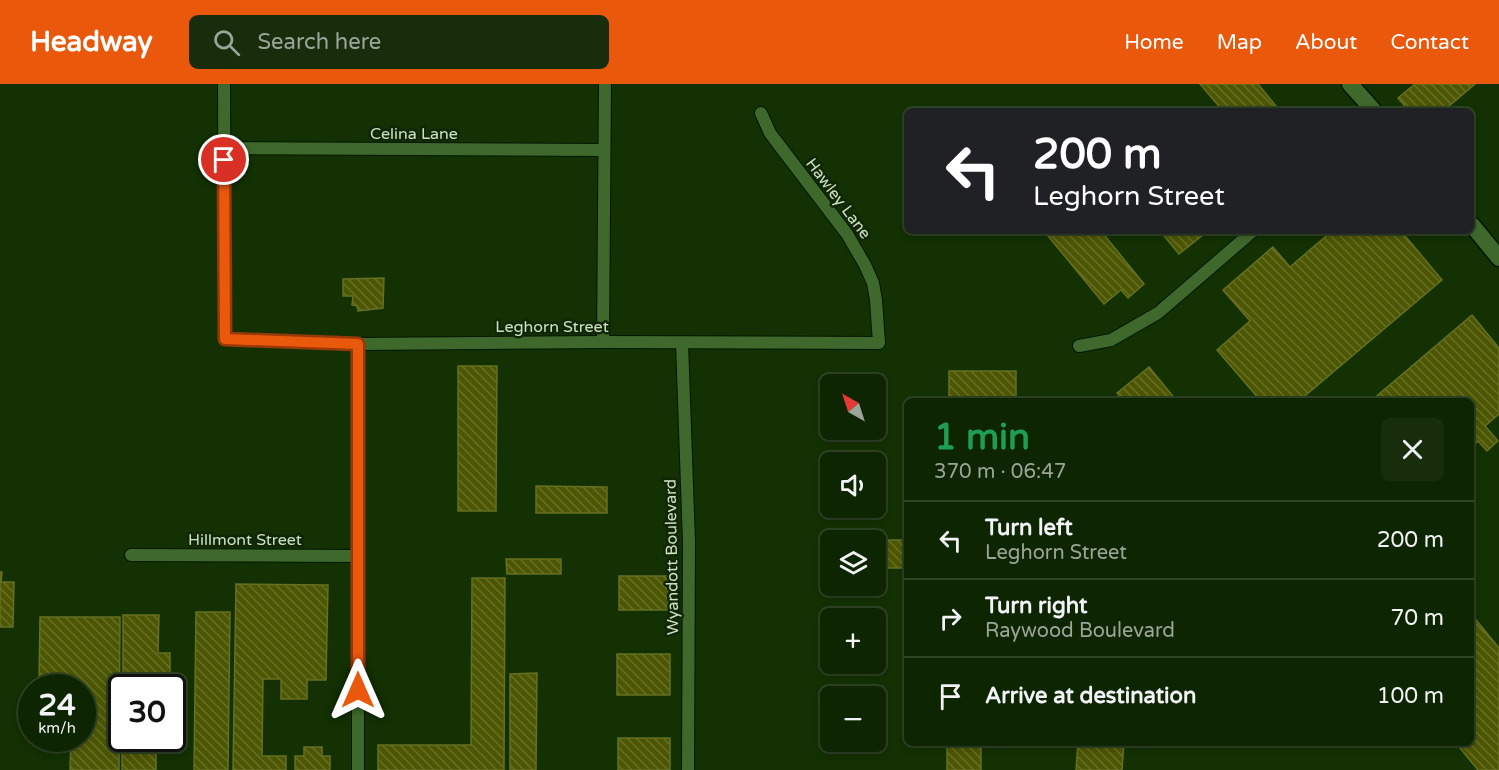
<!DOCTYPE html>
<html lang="en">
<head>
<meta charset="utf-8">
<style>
  body { margin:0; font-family:"Varela Round",sans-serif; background:#172d0c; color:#f1f3f6; height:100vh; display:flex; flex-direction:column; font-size:22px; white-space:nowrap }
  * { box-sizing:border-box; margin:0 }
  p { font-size:20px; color:#9ba599 }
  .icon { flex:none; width:33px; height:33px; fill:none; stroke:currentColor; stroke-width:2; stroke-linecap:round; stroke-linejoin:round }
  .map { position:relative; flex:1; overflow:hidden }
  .details { position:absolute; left:904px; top:314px; width:570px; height:348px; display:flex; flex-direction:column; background:#0e2502; border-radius:9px; box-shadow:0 3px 9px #0003,0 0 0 2px #2e4224 }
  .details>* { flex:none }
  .guide { position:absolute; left:904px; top:24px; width:570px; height:126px; border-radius:9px; box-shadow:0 3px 9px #0003,0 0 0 2px #2e4224; background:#202124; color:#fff; overflow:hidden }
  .needle { width:39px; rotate:321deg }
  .fabs { position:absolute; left:820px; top:290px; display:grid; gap:12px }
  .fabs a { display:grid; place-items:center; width:66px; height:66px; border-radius:9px; background:#0e2502; box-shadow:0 3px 9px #0003,0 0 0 2px #2e4224; font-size:30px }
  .speed { position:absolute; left:18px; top:590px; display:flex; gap:12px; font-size:30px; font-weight:700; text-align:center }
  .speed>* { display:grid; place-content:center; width:78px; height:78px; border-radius:50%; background:#0e2502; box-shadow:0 3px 9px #0003,0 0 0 2px #2e4224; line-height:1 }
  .speed small { font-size:15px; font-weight:400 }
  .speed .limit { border:3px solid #111; border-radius:9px; background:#fff; color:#111 }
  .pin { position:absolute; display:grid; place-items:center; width:51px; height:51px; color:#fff; margin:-26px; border:3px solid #fff; border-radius:50%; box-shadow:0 2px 6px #0007 }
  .me { position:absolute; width:66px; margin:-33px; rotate:0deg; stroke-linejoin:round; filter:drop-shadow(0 0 4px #0008) }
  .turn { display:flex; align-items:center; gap:21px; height:126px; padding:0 30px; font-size:27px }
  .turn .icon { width:78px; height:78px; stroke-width:2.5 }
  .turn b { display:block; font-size:42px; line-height:51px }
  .round { display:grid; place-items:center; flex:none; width:63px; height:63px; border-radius:9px; background:#172d0c }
  .headline { display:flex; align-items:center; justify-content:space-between; height:102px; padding:0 30px }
  h1 { font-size:36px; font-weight:700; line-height:45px; color:#1e9e55 }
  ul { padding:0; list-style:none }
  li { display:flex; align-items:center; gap:18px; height:78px; padding:0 30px; border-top:2px solid #2e4224 }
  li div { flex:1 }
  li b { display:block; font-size:22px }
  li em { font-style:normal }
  header { display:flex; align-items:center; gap:36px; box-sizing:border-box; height:84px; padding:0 30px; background:#ea580c; color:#fff }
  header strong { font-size:28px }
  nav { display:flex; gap:33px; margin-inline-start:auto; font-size:21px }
  .search { width:420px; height:54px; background:#172d0c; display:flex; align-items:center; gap:15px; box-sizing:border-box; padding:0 21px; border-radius:9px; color:#9ba599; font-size:22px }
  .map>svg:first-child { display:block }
  .building { fill:url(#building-back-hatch); stroke:#657022; stroke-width:1.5 }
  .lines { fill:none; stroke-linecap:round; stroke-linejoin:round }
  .street-casing { stroke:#041700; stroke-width:14 }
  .secondary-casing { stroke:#041700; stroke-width:19 }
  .street { stroke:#3f692c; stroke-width:12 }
  .secondary { stroke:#3f692c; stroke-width:16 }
  .route-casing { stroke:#983908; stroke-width:15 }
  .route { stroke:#ea580c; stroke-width:10 }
  .labels { text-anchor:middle; stroke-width:5; stroke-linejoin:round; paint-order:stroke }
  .street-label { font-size:16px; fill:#cae2c1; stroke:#102606 }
</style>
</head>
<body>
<header>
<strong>Headway</strong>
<div class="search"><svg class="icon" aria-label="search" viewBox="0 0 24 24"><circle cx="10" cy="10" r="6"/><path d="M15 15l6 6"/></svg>Search here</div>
<nav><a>Home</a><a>Map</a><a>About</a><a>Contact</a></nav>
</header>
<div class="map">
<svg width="1499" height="686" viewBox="0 0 1499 686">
  <defs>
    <pattern id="building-back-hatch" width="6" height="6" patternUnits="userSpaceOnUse" patternTransform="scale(1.5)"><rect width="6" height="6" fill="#4d5703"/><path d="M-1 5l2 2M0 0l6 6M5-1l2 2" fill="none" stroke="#656f26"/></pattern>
  </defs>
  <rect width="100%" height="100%" fill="#133102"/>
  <g class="building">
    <polygon points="1200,0 1258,0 1280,27 1223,27"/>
    <polygon points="1415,0 1475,0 1443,27 1409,27 1398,14"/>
    <polygon points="1044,147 1101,147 1144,200 1128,214 1121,206 1104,220"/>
    <polygon points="1160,147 1208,147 1179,170"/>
    <polygon points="1332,147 1401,147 1442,196 1300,316 1260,316 1217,266 1250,237 1223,206 1273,163 1290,183"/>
    <polygon points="384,194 383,224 358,227 357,222 352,221 353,212 343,212 343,195"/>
    <polygon points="1472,231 1499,264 1499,330 1485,342 1498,357 1487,367 1478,357 1472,363 1472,316 1372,316"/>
    <polygon points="458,282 497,282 496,427 458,427"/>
    <polygon points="1149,283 1176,316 1123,316 1117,309"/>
    <rect x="949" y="287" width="67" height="26"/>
    <polygon points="536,402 607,403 607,429 536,429"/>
    <rect x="876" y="456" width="32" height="28"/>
    <polygon points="506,475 561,475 561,490 507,490"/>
    <polygon points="0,488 2,488 1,498 14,498 13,543 0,543"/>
    <rect x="619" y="492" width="49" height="34"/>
    <polygon points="472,494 505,494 504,686 378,686 378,661 471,661"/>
    <polygon points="236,500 328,501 326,596 307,596 307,615 281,615 281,595 263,595 262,672 286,672 286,686 233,686"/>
    <polygon points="196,528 230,528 228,686 194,686"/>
    <polygon points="123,531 159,531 158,569 170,569 170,594 158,594 158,603 123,603"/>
    <polygon points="1472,531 1499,564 1499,686 1478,686 1455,658 1472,658"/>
    <polygon points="40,533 120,533 119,686 70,686 71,655 39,655 82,654 82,603 39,603"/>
    <rect x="617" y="570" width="53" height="41"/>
    <polygon points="537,589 536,686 510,686 510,590"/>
    <rect x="122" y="654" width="34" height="32"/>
    <rect x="618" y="654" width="52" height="32"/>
    <polygon points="947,658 1003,658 1003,661 981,661 981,686 947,686"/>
    <polygon points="1078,658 1124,658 1122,686 1076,686"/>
    <polygon points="304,663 322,663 322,672 330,672 330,686 295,686 295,672 304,672"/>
  </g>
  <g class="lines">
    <defs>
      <g id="street">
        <polyline points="224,0 225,255 358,260 603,258 879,259 876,216 873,199 865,181 847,150 779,61 770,49 761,29"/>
        <polyline points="224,64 604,66"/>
        <polyline points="603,258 605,0"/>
        <polyline points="682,259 689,458 688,686"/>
        <polyline points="358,260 358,686"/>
        <polyline points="1079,262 1111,256 1158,229 1253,147"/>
        <polyline points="131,471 358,472"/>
      </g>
      <g id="secondary">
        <polyline points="1350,0 1374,27"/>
        <polyline points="1472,141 1499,174"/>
      </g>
    </defs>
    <use href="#street" class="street-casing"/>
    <use href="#secondary" class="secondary-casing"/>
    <use href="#street" class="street"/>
    <use href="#secondary" class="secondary"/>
  </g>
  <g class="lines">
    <defs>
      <polyline id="route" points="224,76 225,255 358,260 358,606"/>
    </defs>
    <use href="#route" class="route-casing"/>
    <use href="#route" class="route"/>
  </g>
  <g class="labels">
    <g class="street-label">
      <text x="414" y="55">Celina Lane</text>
      <text transform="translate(839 114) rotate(53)" y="6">Hawley Lane</text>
      <text x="552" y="248">Leghorn Street</text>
      <text x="245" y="461">Hillmont Street</text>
      <text transform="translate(671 473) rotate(-91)" y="6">Wyandott Boulevard</text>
    </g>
  </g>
</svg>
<div class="fabs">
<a><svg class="needle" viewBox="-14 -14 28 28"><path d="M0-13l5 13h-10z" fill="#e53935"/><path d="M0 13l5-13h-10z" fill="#9ba599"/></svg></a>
<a><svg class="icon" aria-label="sound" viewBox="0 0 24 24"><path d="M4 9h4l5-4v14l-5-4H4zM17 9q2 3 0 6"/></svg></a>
<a><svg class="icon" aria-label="layers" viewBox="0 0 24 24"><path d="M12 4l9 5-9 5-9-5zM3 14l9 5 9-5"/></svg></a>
<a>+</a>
<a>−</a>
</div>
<div class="speed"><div>24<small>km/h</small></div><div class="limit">30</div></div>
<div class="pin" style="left:224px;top:76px;background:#d93025"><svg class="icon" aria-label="arrive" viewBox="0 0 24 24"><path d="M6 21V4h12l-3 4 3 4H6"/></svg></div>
<svg class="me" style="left:358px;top:606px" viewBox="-20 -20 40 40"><path d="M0-17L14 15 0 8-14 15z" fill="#ea580c" stroke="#fff" stroke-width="4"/></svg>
<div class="guide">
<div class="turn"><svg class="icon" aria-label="left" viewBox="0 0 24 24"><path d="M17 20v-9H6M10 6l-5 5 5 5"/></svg><div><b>200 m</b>Leghorn Street</div></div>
</div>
<section class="details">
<div class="headline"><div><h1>1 min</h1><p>370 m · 06:47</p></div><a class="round"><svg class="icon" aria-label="close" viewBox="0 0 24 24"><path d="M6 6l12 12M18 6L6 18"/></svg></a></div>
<ul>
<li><svg class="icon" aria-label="left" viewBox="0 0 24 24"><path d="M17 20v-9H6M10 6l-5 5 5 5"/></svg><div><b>Turn left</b><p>Leghorn Street</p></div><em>200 m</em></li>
<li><svg class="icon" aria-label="right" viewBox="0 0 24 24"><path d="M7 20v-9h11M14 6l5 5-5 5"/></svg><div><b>Turn right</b><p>Raywood Boulevard</p></div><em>70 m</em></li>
<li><svg class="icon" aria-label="arrive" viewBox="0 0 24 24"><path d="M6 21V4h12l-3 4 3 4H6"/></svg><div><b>Arrive at destination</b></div><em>100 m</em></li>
</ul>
</section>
</div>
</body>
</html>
